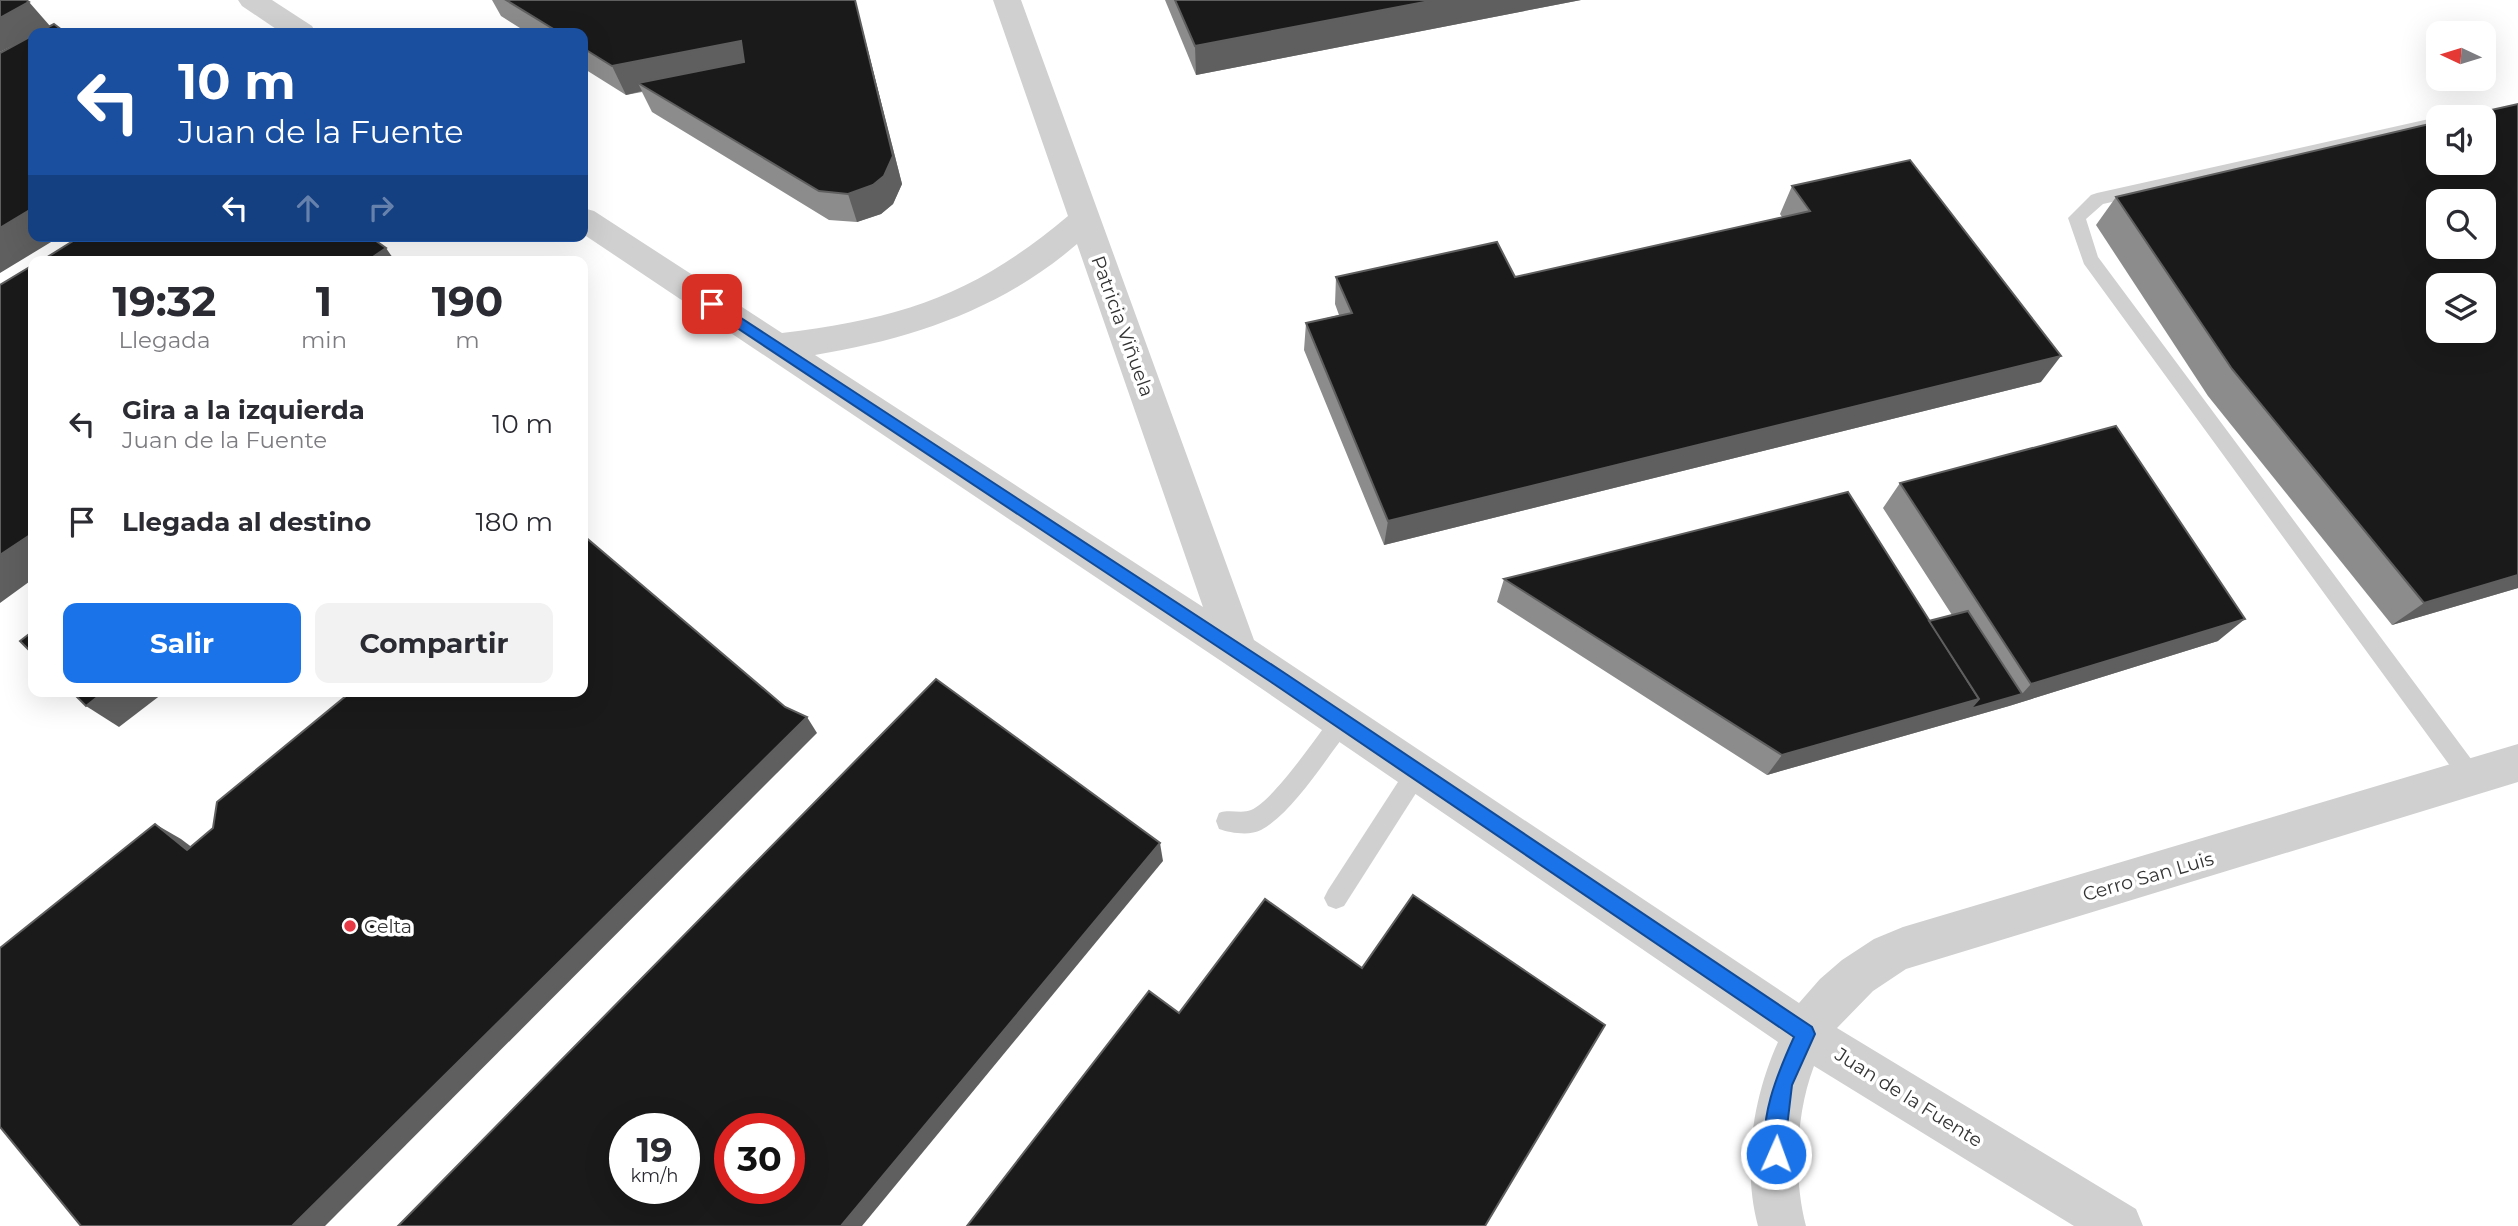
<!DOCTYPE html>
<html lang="es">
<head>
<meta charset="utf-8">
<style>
  body { margin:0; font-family:Montserrat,sans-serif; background:#f2f2f3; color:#2b2b33; height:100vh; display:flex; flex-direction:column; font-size:26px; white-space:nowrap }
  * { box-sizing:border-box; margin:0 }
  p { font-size:23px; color:#7c7c81 }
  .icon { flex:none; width:38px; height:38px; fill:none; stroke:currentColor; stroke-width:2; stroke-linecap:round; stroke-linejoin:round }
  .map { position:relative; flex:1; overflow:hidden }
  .side { position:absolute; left:28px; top:256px; width:560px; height:441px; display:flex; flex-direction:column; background:#fff; border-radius:14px; box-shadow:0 7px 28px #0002 }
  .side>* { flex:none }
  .hud { position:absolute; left:28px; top:28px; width:560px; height:214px; border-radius:14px; box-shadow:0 7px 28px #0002; background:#1a4fa0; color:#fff; overflow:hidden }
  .needle { width:46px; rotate:274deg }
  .buttons { position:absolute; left:2426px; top:21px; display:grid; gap:14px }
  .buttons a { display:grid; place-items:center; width:70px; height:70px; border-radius:14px; background:#fff; box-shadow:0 7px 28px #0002; font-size:35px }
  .speed { position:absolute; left:609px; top:1113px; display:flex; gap:14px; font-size:35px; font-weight:700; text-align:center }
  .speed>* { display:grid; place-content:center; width:91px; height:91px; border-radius:50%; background:#fff; box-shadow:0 7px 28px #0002; line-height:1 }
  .speed small { font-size:18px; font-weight:400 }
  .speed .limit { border:10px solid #d22; background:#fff; color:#111 }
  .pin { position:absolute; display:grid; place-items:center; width:60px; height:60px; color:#fff; margin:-30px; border-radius:14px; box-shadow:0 4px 10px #0006 }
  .me { position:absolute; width:77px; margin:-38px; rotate:2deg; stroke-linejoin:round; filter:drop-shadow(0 0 5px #0008) }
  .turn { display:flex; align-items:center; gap:24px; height:147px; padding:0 35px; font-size:32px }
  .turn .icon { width:91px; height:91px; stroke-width:2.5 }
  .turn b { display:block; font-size:49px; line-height:60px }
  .lanes { display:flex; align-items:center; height:66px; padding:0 35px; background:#0003; justify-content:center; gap:35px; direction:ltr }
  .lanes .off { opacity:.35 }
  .eta { display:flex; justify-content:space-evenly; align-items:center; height:119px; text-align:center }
  .eta b { font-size:42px; font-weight:700; line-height:49px }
  .cta { display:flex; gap:14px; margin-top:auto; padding:14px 35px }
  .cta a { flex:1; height:80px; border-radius:14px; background:#1a73e8; color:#fff; font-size:28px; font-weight:700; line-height:80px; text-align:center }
  .cta a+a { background:#f2f2f3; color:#2b2b33 }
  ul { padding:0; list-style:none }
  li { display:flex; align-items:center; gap:21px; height:98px; padding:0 35px }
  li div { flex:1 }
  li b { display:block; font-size:26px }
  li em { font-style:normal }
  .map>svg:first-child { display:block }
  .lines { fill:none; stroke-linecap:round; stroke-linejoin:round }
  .service { fill:#d0d0d0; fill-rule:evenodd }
  .minor { fill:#d0d0d0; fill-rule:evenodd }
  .wall { fill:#8c8c8c }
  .shaded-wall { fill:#5f5f5f }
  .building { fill:#1a1a1a; stroke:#5f5f5f; stroke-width:2; fill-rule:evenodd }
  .route { fill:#1a73e8; stroke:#114b97; stroke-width:2 }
  .poi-dot { fill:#e63946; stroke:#fff; stroke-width:2.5 }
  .labels { text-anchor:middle; stroke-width:7; stroke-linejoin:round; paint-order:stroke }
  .street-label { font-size:19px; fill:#333; stroke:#fff }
  .poi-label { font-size:19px; fill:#333; stroke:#fff; text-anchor:start }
</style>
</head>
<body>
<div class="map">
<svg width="2518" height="1226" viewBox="0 0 2518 1226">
  <rect width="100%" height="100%" fill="#fff"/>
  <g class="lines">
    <g class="service">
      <polygon points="2438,117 2438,129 2103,204 2086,219 2098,257 2480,771 2483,778 2480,785 2472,788 2464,785 2084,264 2068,218 2091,195 2097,193"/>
      <path d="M1342 711 1350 714 1353 721 1350 728C1327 757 1293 813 1261 830 1250 836 1230 833 1219 829L1216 821 1219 813C1229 809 1242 814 1251 810 1274 800 1317 736 1334 714Z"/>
      <polygon points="1417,762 1425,765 1428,772 1425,779 1344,906 1336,909 1328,906 1324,898 1328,890 1409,765"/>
    </g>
    <g class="minor">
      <polygon points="238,0 272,0 312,26 316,33 282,33 242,6"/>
      <path d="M993 0H1021L1254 640 1799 1003 1820 979 1842 960 1874 939 1903 927 2518 744V782L1906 969 1873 991 1837 1028 2136 1209 2143 1226H2074L1814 1066C1796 1113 1793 1177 1806 1226H1758C1742 1167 1753 1097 1778 1042L1224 663 583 234V208L594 211 782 333C903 318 974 295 1068 216ZM1077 244 1203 607 815 355C912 339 1002 309 1077 244Z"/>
    </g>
  </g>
  <g class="wall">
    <polygon points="492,0 855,0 902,184 893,204 881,214 857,222 829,220 652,112 642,92 626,95 583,68 583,33 528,33 501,16"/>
    <polygon points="1165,0 1581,0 1196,75"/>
    <polygon points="2518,104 2518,588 2392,625 2208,396 2096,225 2116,197"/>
    <polygon points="1792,186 2041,382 1384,545 1304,350 1306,323 1339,315 1335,304 1336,277 1515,277 1782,217 1780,214"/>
    <polygon points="1900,483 2218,641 2009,706 1767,775 1497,602 1504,579 1929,621 1952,615 1883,508"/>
  </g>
  <g class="shaded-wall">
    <polygon points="855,0 902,184 893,204 881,214 857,222 848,194"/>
    <polygon points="1435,0 1581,0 1196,75 1195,46"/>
    <polygon points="29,2 50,26 36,33 33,33 33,35 0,52 0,18"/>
    <polygon points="741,41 752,70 638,83 642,91 626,95 612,66"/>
    <polygon points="33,208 33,236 61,236 0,273 0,228"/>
    <polygon points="386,248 395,261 367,261"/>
    <polygon points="2061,356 2041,382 1384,545 1388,521"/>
    <polygon points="33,533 33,579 0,603 0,555"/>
    <polygon points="2518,575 2518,588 2392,625 2424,603"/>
    <polygon points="2245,619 2218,641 2009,706 1767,775 1782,755 1979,699 2022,694 2031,684"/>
    <polygon points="105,691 166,691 119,727 86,706"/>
    <polygon points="807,717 817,733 325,1226 292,1226"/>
    <polygon points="155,824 181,839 214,864 187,850"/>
    <polygon points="1160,843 1163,861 862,1226 841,1226"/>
  </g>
  <g class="building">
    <polygon points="0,0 26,0 29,2 0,18"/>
    <polygon points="506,0 855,0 893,156 884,176 873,185 848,194 819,191 638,83 744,62 741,41 612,66 583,48 583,33 560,33"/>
    <polygon points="1175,0 1435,0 1195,46"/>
    <polygon points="54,24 66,33 37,33"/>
    <polygon points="33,35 33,208 0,228 0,53"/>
    <path d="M2518 104V575L2424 603 2232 369 2116 197 2438 122V163H2483V117H2460ZM2438 201H2483V247H2438ZM2438 285H2483V331H2438Z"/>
    <polygon points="1910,160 2061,356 1388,521 1306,323 1352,313 1336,277 1497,242 1515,277 1810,211 1792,186"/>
    <polygon points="81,236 251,236 254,239 257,236 369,236 386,248 367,261 41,261"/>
    <polygon points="33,265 33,533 0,555 0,285"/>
    <polygon points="2116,426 2245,619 2031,684 1900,483"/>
    <polygon points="1848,492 1979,699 1782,755 1504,579"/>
    <polygon points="583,535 785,707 807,717 292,1226 81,1226 0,1127 0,948 155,824 187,850 213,828 217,802 352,691 583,691"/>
    <polygon points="1968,611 2022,694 1970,709 1979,699 1929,621"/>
    <polygon points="33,631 33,654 20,641"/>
    <path d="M936 679 1160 843 841 1226H398ZM625 1129H684V1188H625ZM730 1129H789V1188H730Z"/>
    <polygon points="71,691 105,691 86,706"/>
    <polygon points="1413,895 1605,1025 1485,1226 967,1226 1149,991 1179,1013 1265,899 1362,968"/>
  </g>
  <path class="route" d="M712 299 1286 674 1812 1027 1815 1034 1792 1085 1783 1161 1776 1164 1769 1161C1755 1125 1779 1070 1794 1037L1274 684 707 308V301Z"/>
  <circle class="poi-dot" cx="350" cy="926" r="7"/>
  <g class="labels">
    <g class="street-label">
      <text transform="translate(1123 326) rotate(70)" y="7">Patricia Viñuela</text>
      <text transform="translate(2148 876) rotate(-16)" y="7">Cerro San Luis</text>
      <text transform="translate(1909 1097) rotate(32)" y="7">Juan de la Fuente</text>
    </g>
    <g class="poi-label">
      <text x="364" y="933">Celta</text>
    </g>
  </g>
</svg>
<div class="buttons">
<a><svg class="needle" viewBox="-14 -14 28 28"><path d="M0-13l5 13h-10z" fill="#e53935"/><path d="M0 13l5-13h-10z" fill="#7c7c81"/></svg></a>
<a><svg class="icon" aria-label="sound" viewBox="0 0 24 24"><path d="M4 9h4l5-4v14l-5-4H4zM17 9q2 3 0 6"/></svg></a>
<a><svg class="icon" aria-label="search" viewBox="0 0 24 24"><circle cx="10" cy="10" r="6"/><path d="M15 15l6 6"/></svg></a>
<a><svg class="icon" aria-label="layers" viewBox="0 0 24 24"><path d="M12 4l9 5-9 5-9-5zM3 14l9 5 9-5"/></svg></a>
</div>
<div class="speed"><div>19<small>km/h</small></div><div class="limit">30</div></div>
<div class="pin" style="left:712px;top:304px;background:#d93025"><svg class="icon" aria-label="arrive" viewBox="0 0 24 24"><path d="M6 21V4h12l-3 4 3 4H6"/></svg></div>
<svg class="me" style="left:1776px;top:1154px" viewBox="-20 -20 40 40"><circle r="17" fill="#1a73e8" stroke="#fff" stroke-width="3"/><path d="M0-11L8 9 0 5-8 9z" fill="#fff"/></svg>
<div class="hud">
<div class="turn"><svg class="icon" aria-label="left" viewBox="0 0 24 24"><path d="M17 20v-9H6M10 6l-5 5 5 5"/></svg><div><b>10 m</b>Juan de la Fuente</div></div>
<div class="lanes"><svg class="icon" aria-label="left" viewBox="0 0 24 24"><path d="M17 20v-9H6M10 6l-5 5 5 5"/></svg><svg class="icon off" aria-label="ahead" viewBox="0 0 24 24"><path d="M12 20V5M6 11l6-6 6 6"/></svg><svg class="icon off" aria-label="right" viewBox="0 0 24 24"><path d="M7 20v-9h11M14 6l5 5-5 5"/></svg></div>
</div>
<section class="side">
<div class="eta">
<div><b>19:32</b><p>Llegada</p></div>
<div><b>1</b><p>min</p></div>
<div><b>190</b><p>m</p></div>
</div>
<ul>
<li><svg class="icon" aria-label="left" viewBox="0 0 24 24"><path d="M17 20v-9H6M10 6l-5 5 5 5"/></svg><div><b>Gira a la izquierda</b><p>Juan de la Fuente</p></div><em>10 m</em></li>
<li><svg class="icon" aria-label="arrive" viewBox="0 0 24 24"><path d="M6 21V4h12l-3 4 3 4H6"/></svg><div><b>Llegada al destino</b></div><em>180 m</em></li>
</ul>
<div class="cta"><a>Salir</a><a>Compartir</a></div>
</section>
</div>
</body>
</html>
